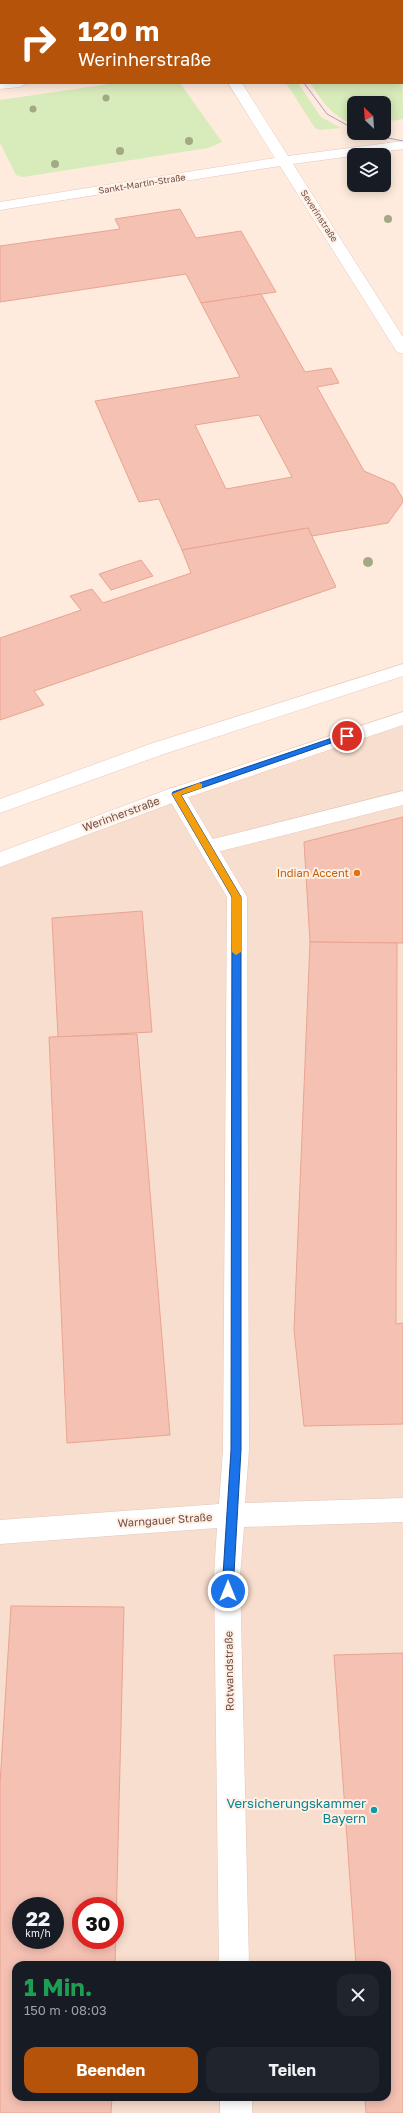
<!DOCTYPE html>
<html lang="de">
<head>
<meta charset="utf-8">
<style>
  body { margin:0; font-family:"Golos Text",sans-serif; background:#20242c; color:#f1f3f6; height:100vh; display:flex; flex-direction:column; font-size:15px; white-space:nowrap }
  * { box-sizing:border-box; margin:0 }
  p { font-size:13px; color:#9ea1a6 }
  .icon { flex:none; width:22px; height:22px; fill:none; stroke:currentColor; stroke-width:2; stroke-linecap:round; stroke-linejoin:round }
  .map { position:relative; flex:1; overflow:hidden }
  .side { position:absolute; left:12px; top:1961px; width:379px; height:140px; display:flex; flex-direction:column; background:#171b24; border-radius:12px; box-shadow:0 2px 10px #0003 }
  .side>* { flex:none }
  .guide { position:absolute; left:0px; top:0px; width:403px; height:84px; box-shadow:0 2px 10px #0003; background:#b45309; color:#fff; overflow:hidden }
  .needle { width:26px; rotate:335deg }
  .buttons { position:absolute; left:347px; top:96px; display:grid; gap:8px }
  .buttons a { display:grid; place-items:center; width:44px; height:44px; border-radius:8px; background:#171b24; box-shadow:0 2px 10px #0003; font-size:20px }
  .speed { position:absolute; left:12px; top:1897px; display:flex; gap:8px; font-size:20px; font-weight:700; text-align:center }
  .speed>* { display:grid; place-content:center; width:52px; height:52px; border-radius:50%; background:#171b24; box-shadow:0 2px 10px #0003; line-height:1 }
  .speed small { font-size:10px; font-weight:400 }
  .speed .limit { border:6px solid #d22; background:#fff; color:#111 }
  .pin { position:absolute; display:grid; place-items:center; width:34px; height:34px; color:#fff; margin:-17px; border:2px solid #fff; border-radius:50%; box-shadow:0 1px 4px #0007 }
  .me { position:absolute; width:44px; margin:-22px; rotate:0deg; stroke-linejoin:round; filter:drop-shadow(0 0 3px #0008) }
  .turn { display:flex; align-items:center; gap:14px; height:84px; padding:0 12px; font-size:18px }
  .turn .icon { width:52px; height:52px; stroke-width:2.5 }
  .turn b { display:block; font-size:28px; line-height:34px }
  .round { display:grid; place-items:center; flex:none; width:42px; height:42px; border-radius:12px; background:#20242c }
  .head { display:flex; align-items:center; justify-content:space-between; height:68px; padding:0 12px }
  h1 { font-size:24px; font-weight:700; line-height:30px; color:#1e9e55 }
  .action { display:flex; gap:8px; margin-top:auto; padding:8px 12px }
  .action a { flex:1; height:46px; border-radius:12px; background:#b45309; color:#fff; font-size:16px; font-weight:700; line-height:46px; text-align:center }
  .action a+a { background:#20242c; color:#f1f3f6 }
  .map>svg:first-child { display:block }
  .residential { fill:#f8dece; fill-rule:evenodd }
  .green { fill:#d8ebbb }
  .building { fill:#f5c1b3; stroke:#e9a492; fill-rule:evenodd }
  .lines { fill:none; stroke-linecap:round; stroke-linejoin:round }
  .lane-casing { stroke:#e4c7bc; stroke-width:1 }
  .street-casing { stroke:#e4c7bc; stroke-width:1 }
  .secondary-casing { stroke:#e9c7b9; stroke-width:1 }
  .lane { fill:#fff; fill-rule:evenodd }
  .street { fill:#fff; fill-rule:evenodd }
  .secondary { fill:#fff; fill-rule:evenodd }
  .tram { stroke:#ac9dc6; stroke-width:1 }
  .tree { fill:#a2aa83 }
  .route { fill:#1a73e8; stroke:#114b97 }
  .slow { fill:#f59e0b }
  .food-dot { fill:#e8710a; stroke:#fff0e5; stroke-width:1.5 }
  .culture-dot { fill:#0f9aa8; stroke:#fff0e5; stroke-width:1.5 }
  .labels { text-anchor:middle; stroke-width:4; stroke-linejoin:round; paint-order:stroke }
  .far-street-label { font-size:9px; fill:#744d44; stroke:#fff0e5 }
  .street-label { font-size:11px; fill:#744d44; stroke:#fff0e5 }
  .food-label { font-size:11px; fill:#c56008; stroke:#fff0e5; text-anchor:end }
  .near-culture-label { font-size:13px; fill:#0d838f; stroke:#fff0e5; text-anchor:end }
</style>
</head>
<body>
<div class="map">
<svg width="403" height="2113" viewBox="0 0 403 2113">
  <rect width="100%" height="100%" fill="#feebdd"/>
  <path class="residential" d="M403 718V2113H0V860ZM21 1906H55V1940H21ZM81 1906H115V1940H81ZM16 1965H387V2097H16Z"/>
  <g class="green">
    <polygon points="0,0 240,0 1,1 0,31"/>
    <path d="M402 43 403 119 384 122V103H354V125C333 117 322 101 310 83H402Z"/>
    <polygon points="116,83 180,83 222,142 208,148 23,177 16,175 0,143 0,100"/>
    <polygon points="286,83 298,83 321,117 341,128 320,130 315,128"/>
  </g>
  <g class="building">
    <polygon points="180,209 196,238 241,231 276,292 201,303 186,274 0,302 0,246 120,229 115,219"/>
    <path d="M261 294 305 372 331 368 339 383 317 387 364 471 394 484 403 499V502L388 523 312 536 308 528 182 550 159 499 139 502 95 401 240 377 201 303ZM259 415 292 477 226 489 195 425Z"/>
    <polygon points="308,528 336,587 34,691 44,705 0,720 0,638 81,610 70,596 92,589 103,603 191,573 182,550"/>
    <polygon points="141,560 153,576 111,590 99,574"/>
    <polygon points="403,817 403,943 310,942 304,842"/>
    <polygon points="142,911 152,1032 58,1037 52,918"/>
    <polygon points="310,942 397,943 396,1324 403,1323 403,1424 304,1426 294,1330"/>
    <polygon points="137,1034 170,1435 67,1443 49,1037"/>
    <path d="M11 1606 124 1607 115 1965H16V2097H112L111 2113H0V1784ZM21 1906H55V1940H21ZM81 1906H115V1940H81Z"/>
    <polygon points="403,1653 403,2113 366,2113 365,2097 387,2097 387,1965 356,1965 334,1655"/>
  </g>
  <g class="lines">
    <defs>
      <polygon id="lane" points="403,791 403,805 209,854 202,852 199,847 202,842 209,840"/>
      <g id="street">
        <polygon points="228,83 242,83 288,156 403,141 403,149 293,164 403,337 403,354 397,352 395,349 280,166 0,210 0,202 275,158"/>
        <polygon points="176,787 183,789 247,897 249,1450 245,1503 403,1498 403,1522 244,1527 240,1576 249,1965 219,1965 214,1576 217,1528 0,1544 0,1520 219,1504 223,1450 227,897 166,794 169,789"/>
        <rect x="220" y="2097" width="32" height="16"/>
      </g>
      <g id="secondary">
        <polygon points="368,0 388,0 368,1"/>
        <rect x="402" y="24" width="1" height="8"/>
        <polygon points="0,43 1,43 0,52"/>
        <polygon points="0,81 1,83 27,83 20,87 0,89"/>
        <polygon points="403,664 403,676 164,754 0,813 0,799 150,744"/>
        <polygon points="403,712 403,725 183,799 0,867 0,852 169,789"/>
      </g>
    </defs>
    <use href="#lane" class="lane-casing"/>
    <use href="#street" class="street-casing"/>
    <use href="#secondary" class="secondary-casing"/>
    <use href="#lane" class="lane"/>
    <use href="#street" class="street"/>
    <use href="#secondary" class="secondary"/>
    <g class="tram">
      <polyline points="304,83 327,114 354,129"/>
      <polyline points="364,133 403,141"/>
    </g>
  </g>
  <g class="tree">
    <circle cx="106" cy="98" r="3.5"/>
    <circle cx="33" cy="109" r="3.5"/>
    <circle cx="189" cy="141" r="4"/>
    <circle cx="120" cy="151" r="4"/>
    <circle cx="55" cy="164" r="4"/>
    <circle cx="388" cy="219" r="4"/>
    <circle cx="368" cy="562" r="5"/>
  </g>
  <polygon class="route" points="344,734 349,734 351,736 181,795 241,897 241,1450 233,1591 231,1595 228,1597 224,1595 222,1591 231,1450 232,897 172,794 173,792"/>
  <polygon class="slow" points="199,783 202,784 202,788 181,795 241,897 241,952 236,955 232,952 232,897 172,794"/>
  <circle class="food-dot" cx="357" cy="873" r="4"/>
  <circle class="culture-dot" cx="374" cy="1810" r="4"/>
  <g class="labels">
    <g class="far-street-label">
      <text transform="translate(142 184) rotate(-9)" y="3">Sankt-Martin-Straße</text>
      <text transform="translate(319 216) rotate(57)" y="3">Severinstraße</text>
    </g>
    <g class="street-label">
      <text transform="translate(121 814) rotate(-20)" y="4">Werinherstraße</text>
      <text transform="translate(165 1520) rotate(-4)" y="4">Warngauer Straße</text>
      <text transform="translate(229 1671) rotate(-91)" y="4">Rotwandstraße</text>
    </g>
    <g class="food-label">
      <text x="349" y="877">Indian Accent</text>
    </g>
    <g class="near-culture-label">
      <text x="366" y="1808">Versicherungskammer<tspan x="366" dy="15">Bayern</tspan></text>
    </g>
  </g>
</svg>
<div class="buttons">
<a><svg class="needle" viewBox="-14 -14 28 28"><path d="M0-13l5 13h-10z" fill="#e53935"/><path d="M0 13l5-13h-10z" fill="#9ea1a6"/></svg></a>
<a><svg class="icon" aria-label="layers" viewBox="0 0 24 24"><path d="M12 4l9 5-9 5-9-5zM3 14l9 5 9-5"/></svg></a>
</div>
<div class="speed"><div>22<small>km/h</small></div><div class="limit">30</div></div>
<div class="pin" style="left:347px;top:736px;background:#d93025"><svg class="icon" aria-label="arrive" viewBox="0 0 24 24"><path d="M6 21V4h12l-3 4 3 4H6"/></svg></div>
<svg class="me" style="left:228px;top:1591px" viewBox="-20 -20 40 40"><circle r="17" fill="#1a73e8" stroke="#fff" stroke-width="3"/><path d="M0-11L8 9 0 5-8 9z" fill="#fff"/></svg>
<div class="guide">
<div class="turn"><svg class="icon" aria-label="right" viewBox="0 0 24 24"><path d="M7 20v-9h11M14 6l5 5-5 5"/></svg><div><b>120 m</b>Werinherstraße</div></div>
</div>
<section class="side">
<div class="head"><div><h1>1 Min.</h1><p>150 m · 08:03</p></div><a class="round"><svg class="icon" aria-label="close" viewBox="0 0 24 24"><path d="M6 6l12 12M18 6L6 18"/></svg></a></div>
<div class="action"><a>Beenden</a><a>Teilen</a></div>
</section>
</div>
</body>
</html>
